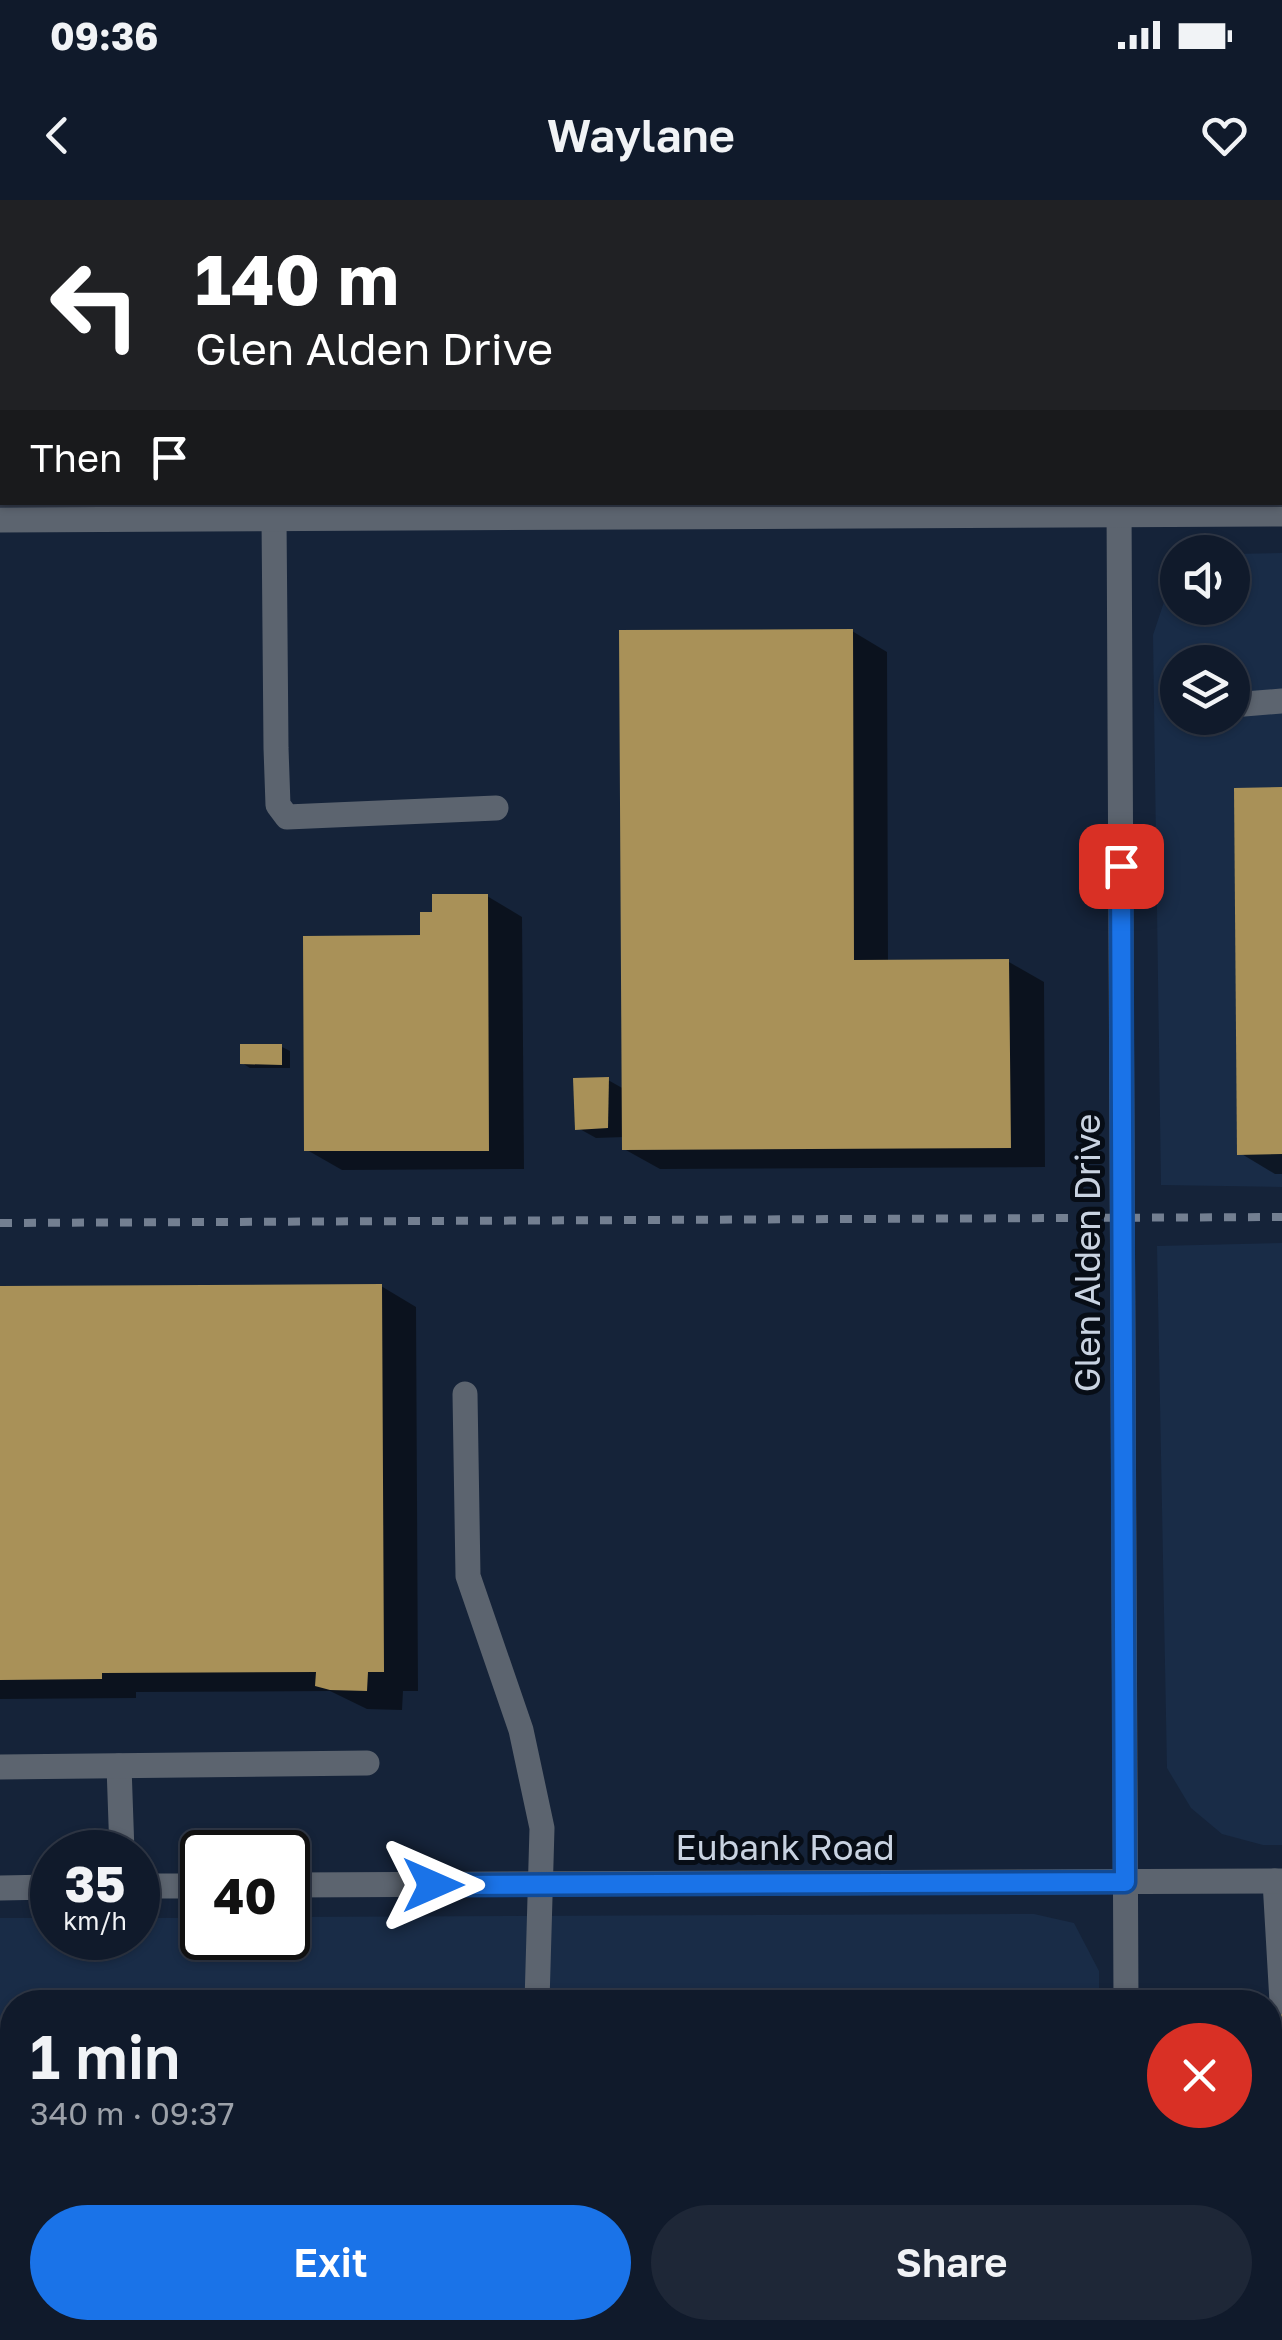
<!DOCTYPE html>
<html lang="en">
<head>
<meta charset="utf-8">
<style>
  body { margin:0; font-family:"Golos Text",sans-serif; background:#1e2737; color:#f1f3f6; height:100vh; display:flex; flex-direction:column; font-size:38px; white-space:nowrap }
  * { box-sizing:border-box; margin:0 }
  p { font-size:32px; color:#9ca1a9 }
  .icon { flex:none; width:55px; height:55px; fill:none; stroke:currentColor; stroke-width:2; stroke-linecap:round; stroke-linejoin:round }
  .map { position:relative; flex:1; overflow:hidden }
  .sheet { position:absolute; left:0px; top:1790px; width:1282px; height:350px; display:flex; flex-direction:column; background:#101a2b; border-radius:40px 40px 0 0; box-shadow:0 2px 8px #0004,0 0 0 2px #303847 }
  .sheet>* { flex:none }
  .banner { position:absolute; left:0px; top:0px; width:1282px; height:305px; box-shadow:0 2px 8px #0004,0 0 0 2px #303847; background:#202124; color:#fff; overflow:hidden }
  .controls { position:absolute; left:1160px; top:335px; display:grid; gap:20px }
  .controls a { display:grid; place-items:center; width:90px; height:90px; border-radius:50%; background:#101a2b; box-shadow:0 2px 8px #0004,0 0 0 2px #303847; font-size:50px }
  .speed { position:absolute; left:30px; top:1630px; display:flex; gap:20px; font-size:50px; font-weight:700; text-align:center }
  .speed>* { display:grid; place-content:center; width:130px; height:130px; border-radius:50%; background:#101a2b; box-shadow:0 2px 8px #0004,0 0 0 2px #303847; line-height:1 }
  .speed small { font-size:25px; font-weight:400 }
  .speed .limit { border:5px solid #111; border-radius:15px; background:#fff; color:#111 }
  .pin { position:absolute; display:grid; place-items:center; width:85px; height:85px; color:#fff; margin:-42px; border-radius:20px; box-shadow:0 5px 15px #0006 }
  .me { position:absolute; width:110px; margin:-55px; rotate:90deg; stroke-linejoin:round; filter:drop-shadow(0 0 8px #0008) }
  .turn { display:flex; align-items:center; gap:35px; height:210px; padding:0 30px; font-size:45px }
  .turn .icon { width:130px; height:130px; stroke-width:2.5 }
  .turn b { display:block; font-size:70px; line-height:85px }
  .then { display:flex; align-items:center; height:95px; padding:0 30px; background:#0003; gap:20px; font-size:38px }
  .round { display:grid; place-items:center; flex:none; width:105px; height:105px; border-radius:52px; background:#1e2737 }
  .headline { display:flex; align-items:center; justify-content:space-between; height:170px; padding:0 30px }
  h1 { font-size:60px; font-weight:600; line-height:75px }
  .action { display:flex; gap:20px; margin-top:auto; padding:20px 30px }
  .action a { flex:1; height:115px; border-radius:60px; background:#1a73e8; color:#fff; font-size:40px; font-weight:600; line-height:115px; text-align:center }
  .action a+a { background:#1e2737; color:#f1f3f6 }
  .status { display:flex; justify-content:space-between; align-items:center; height:70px; padding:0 50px; background:#101a2b; direction:ltr }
  .status svg { height:28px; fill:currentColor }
  header { display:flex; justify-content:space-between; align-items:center; height:130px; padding:0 30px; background:#101a2b; font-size:45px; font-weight:600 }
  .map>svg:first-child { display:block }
  .built { fill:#192c47; fill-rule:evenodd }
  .shadow { fill:#0007 }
  .building { fill:#a99158 }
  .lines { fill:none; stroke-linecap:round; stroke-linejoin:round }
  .path { stroke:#626f81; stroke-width:6; stroke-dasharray:8 5; stroke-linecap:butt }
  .minor { stroke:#5c646f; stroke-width:25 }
  .rail { stroke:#737f91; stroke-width:8; stroke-dasharray:12 12; stroke-linecap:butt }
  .route-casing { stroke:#114b97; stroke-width:25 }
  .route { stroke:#1a73e8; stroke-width:18 }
  .labels { text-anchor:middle; stroke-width:10; stroke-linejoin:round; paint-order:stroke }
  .street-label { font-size:35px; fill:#c9d3e1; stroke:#070d16 }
</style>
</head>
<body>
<div class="status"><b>09:36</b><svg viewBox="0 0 49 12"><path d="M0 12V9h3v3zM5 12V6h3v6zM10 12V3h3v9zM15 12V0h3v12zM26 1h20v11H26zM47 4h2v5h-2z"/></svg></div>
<header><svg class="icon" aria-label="back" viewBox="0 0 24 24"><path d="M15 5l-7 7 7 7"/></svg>Waylane<svg class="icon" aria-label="heart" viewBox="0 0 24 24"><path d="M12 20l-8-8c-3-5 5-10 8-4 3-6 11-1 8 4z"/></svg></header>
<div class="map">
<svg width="1282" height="2140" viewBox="0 0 1282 2140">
  <rect width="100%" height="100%" fill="#152339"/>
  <g class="built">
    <path d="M1282 353V987L1161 985 1153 435 1165 399 1177 382 1178 408H1232L1233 354ZM1178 462H1232V518H1178Z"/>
    <polygon points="1282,1043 1282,1645 1263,1645 1222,1634 1191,1608 1167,1568 1157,1046"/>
    <polygon points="1034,1714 1074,1723 1099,1771 1099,1802 12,1802 12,2128 1093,2128 1093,2140 0,2140 0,1718 52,1718 52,1738 138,1738 138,1718 202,1718 202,1738 288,1738 288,1717"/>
  </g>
  <g class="shadow">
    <polygon points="0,0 348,0 348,2 2,2 0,118"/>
    <rect x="717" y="0" width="128" height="2"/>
    <rect x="897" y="0" width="152" height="2"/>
    <polygon points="1257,0 1282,0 1282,190 1280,2"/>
    <polygon points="852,431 887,452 888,762 1009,762 1044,782 1045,967 660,969 624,949 624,937 596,938 578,928 608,880 624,889"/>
    <polygon points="1282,590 1282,974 1275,974 1240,953"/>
    <polygon points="487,696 522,717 524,969 342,970 307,950 434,715"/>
    <polygon points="282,847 290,851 290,868 250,868 242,863"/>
    <polygon points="381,1086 416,1107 418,1491 403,1491 402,1510 367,1509 330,1491 136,1492 136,1498 0,1499 0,1089"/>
    <polygon points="707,1800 1014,1800 1019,1802 707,1802"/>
    <polygon points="1282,1813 1282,2091 1278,2091 1270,2086 1270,1816"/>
    <polygon points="0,2119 15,2140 0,2140"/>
    <rect x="708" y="2128" width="342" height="12"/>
  </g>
  <g class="building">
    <polygon points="853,429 854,760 1009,759 1011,948 622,950 619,430"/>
    <polygon points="1282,587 1282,954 1237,955 1234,588"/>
    <polygon points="432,694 488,694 489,951 304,951 303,736 420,735 420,712 432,712"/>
    <polygon points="240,844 282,844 282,865 240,864"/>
    <polygon points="609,877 608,928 575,930 573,878"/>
    <polygon points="382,1084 384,1472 368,1472 367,1491 330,1490 315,1486 316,1472 102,1473 102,1479 0,1480 0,1086"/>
    <polygon points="1015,1797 1015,1802 705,1802 705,1798"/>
    <polygon points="1275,1810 1282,1810 1282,2072 1270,2072 1270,1814 1275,1814"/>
    <rect x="706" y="2128" width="310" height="12"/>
  </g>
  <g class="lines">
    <polyline class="path" points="9,2127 12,2125"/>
    <g class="minor">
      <polyline points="419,0 419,2"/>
      <polyline points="1119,0 1119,2"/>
      <polyline points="1232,0 1232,2"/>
      <polyline points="1280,209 1282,209"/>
      <polyline points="0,221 2,221"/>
      <polyline points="1119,302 1126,1802"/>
      <polyline points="274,319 276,548 278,605 287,617 496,608"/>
      <polyline points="0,320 1282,314"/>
      <polyline points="1232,505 1282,501"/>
      <polyline points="465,1194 468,1376 521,1530 542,1628 537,1802"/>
      <polyline points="119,1566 122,1652"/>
      <polyline points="0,1567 367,1563"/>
      <polyline points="1275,1681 1282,1802"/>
      <polyline points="288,1685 1282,1681"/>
      <polyline points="138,1686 202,1686"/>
      <polyline points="0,1688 52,1687"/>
      <polyline points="0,1864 12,1864"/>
      <polyline points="0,2007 12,2025"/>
      <polyline points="83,2128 92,2140"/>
      <polyline points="330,2128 338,2140"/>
      <polyline points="543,2128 543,2140"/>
      <polyline points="1127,2128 1128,2140"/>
      <polyline points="429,2140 429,2128"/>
    </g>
    <polyline class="rail" points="0,1023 1282,1017"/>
  </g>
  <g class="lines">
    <defs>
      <polyline id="route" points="433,1685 1125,1682 1121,666"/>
    </defs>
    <use href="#route" class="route-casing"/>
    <use href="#route" class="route"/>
  </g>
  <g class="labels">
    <g class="street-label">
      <text transform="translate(1088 1053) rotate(-90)" y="12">Glen Alden Drive</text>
      <text x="785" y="1660">Eubank Road</text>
    </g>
  </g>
</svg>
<div class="controls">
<a><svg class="icon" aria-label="sound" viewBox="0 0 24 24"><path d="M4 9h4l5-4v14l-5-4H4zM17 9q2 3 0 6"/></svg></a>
<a><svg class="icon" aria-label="layers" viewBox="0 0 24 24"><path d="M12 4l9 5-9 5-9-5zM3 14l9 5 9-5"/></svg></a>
</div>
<div class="speed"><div>35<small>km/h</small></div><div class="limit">40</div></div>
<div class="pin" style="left:1121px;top:666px;background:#d93025"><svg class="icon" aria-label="arrive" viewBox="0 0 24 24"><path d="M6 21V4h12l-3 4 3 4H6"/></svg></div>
<svg class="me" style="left:433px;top:1685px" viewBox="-20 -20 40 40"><path d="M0-17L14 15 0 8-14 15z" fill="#1a73e8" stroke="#fff" stroke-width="4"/></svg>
<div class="banner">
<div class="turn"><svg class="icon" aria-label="left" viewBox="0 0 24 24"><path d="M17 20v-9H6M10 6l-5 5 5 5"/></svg><div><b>140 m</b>Glen Alden Drive</div></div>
<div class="then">Then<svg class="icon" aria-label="arrive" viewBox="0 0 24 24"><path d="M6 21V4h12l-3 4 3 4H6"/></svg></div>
</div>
<section class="sheet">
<div class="headline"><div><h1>1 min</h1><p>340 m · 09:37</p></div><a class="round" style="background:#d93025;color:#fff"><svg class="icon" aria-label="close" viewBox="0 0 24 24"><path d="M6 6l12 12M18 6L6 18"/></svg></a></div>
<div class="action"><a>Exit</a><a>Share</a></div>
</section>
</div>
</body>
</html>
